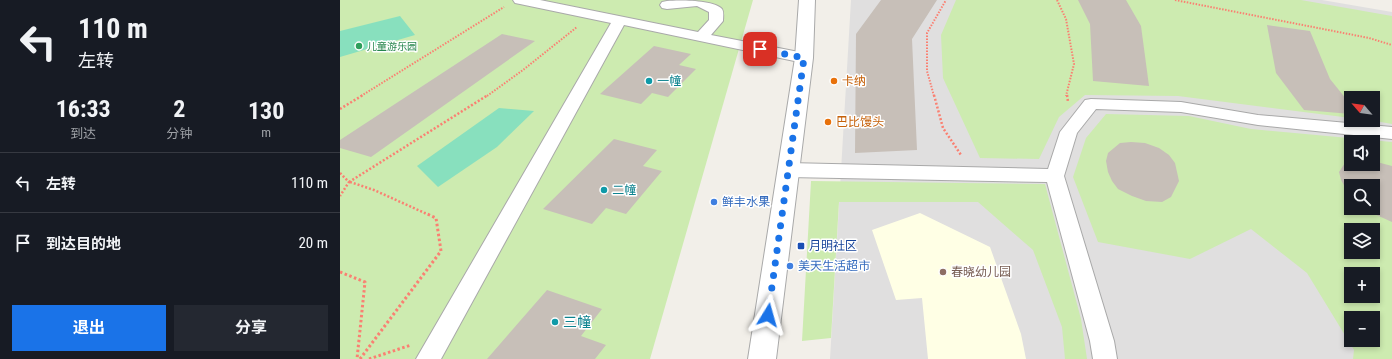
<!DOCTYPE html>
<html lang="zh">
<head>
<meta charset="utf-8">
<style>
  body { margin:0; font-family:"Roboto Condensed","Noto Sans SC",sans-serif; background:#242831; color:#f1f3f6; height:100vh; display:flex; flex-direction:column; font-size:15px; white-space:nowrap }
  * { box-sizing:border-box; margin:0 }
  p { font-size:13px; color:#9ea1a6 }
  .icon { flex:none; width:22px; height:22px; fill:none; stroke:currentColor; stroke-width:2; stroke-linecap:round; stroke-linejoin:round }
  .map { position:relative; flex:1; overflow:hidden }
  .sheet { display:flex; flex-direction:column; background:#171b24; width:340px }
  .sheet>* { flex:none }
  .guide { background:#171b24; color:#f1f3f6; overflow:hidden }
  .needle { width:26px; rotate:298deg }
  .fabs { position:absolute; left:1004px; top:91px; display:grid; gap:8px }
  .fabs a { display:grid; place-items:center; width:36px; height:36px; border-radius:0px; background:#171b24; box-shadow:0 2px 6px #0003; font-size:20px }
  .pin { position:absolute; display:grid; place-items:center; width:34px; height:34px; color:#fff; margin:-17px; border-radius:8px; box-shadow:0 2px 6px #0006 }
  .me { position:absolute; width:44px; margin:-22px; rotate:8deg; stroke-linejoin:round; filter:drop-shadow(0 0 3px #0008) }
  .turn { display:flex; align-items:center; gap:14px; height:84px; padding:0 12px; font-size:18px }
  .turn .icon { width:52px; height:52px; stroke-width:2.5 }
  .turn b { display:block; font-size:28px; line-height:34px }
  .eta { display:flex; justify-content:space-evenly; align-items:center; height:68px; text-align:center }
  .eta b { font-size:24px; font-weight:700; line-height:28px }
  .action { display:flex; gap:8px; margin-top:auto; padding:8px 12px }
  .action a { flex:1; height:46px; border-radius:0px; background:#1a73e8; color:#fff; font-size:16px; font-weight:700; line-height:46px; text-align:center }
  .action a+a { background:#242831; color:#f1f3f6 }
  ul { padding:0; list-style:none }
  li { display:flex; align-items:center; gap:12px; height:60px; padding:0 12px; border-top:1px solid #363941 }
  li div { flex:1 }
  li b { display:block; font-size:15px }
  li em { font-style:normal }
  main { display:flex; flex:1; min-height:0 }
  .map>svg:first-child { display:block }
  .residential { fill:#e0dfdf; fill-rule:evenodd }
  .education { fill:#ffffe5 }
  .grass { fill:#cdebb0; fill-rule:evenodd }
  .pitch { fill:#88e0be }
  .building { fill:#c7bfb8 }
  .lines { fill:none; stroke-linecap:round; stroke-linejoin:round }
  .minor-casing { stroke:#a9a9a9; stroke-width:2 }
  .tertiary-casing { stroke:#a9a9a9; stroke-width:2 }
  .path-far2 { stroke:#fa8072; stroke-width:2; stroke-dasharray:1.5 1.5; stroke-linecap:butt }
  .path-far1 { stroke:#fa8072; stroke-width:2.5; stroke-dasharray:2 2; stroke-linecap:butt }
  .path { stroke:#fa8072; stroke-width:3; stroke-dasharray:2.5 2.5; stroke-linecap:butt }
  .minor { fill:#fff; fill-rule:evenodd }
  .tertiary { fill:#fff; fill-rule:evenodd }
  .route { stroke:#1a73e8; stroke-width:7; stroke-dasharray:0 12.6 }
  .leisure-dot { fill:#2e9e5b; stroke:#fff; stroke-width:1.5 }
  .culture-dot { fill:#0f9aa8; stroke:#fff; stroke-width:1.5 }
  .food-dot { fill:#e8710a; stroke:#fff; stroke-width:1.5 }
  .shop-dot { fill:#3f7fe0; stroke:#fff; stroke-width:1.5 }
  .transit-dot { fill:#1a4fb4; stroke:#fff; stroke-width:1.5 }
  .education-dot { fill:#8d6e63; stroke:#fff; stroke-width:1.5 }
  .labels { text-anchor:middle; stroke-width:3; stroke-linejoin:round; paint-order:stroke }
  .far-leisure-label { font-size:10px; fill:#27864d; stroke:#fff; text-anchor:start }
  .culture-label { font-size:12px; fill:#0d838f; stroke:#fff; text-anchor:start }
  .food-label { font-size:12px; fill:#c56008; stroke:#fff; text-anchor:start }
  .shop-label { font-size:12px; fill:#366cbe; stroke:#fff; text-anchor:start }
  .transit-label { font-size:12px; fill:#164399; stroke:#fff; text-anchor:start }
  .education-label { font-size:12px; fill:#785e54; stroke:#fff; text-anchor:start }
  .near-culture-label { font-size:14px; fill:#0d838f; stroke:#fff; text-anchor:start }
</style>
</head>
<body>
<main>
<section class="sheet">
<div class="guide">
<div class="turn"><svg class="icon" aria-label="left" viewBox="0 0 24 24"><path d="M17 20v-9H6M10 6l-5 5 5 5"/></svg><div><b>110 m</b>左转</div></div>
</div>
<div class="eta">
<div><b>16:33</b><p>到达</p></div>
<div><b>2</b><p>分钟</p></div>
<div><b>130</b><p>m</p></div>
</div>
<ul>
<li><svg class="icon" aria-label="left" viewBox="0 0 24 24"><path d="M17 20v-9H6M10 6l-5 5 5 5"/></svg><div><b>左转</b></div><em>110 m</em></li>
<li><svg class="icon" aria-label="arrive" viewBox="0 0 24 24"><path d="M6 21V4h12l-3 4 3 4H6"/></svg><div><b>到达目的地</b></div><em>20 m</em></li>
</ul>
<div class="action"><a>退出</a><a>分享</a></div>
</section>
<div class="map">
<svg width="1052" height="359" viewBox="0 0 1052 359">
  <rect width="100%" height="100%" fill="#f2efe9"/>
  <path class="residential" d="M511 0H982L1052 12V359H490ZM1011 98H1033V120H1011ZM1011 142H1033V164H1011ZM1011 186H1033V208H1011ZM1011 230H1033V252H1011ZM1011 274H1033V296H1011ZM1011 318H1033V340H1011Z"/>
  <polygon class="education" points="580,213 650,247 681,334 686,359 588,359 582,298 556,300 532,230"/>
  <g class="grass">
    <polygon points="0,0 413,0 310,359 0,359"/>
    <polygon points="616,0 961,0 1052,16 1052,124 1030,120 1033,120 1033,98 1011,98 1011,118 838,96 745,95 719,117 699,159 640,158 603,78 601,35"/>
    <path d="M766 114 849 116 911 129 1052 142V359H1013L1014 350 967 273 911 229 850 259 758 242 733 177 746 138ZM1011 142H1033V164H1011ZM1011 186H1033V208H1011ZM1011 230H1033V252H1011ZM1011 274H1033V296H1011ZM1011 318H1033V340H1011Z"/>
    <polygon points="471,181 705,184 741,319 747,359 725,359 722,327 693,250 638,202 499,202 491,338 462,341"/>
  </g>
  <g class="pitch">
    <polygon points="60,16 75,35 0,57 0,31"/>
    <polygon points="159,108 194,111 157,147 98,187 77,166"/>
  </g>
  <g class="building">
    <polygon points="541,0 597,0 572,39 577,150 515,153 516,34"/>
    <polygon points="738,0 786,0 801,26 809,86 753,81 750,24"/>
    <polygon points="927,25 970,31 990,79 1011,105 1011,114 964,110 936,73"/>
    <polygon points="162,34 195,41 31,157 0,148 0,140"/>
    <polygon points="314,46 351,54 339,65 356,69 328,97 312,93 301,104 260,94"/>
    <polygon points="274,139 317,150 303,166 322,171 286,214 266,208 252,224 203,209"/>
    <polygon points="791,142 805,143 819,148 829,155 835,163 839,181 831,197 822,202 806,201 792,196 778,189 772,181 768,172 766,161 768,153 780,143"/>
    <polygon points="1007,160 1011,160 1011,164 1033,164 1033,161 1052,166 1052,222 1021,208 1033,208 1033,186 1011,186 1011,197 1010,196 1001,180 999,172"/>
    <polygon points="207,290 262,309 241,336 266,345 255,359 147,359"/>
  </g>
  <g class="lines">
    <defs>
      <g id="minor">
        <path d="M173 0H200L358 32 369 20V12L357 6 327 9 322 8 320 5 322 2 327 1C340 0 374 0 382 9 384 12 383 17 383 21L371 35 464 53 469 55 472 58 469 61 464 63 284 25 101 359H76L271 23 180 4 175 3Z"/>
        <polygon points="751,99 841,102 918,115 1052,127 1052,139 918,125 841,112 756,109 737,133 724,176 774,341 777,359 753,359 750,341 707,182 448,177 441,175 439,170 441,165 448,163 708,169 720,132 745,100"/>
      </g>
      <polygon id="tertiary" points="459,0 475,0 473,58 436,359 408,359 455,58"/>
    </defs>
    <use href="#minor" class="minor-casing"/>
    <use href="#tertiary" class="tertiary-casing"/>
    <g class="path-far2">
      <polyline points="717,0 726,19 734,64 726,96"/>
      <polyline points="835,0 1029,38 1052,45"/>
      <polyline points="21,96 164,7"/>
      <polyline points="147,96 183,70 237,27"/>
      <polyline points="594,96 587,71 587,33 606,0"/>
    </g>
    <g class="path-far1">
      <polyline points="594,95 603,128 621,155"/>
      <polyline points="727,95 728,102"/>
      <polyline points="0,109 23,95"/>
      <polyline points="0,173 9,182 0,196"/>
      <polyline points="9,182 148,95"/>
      <polyline points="10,182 34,190 87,214"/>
    </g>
    <g class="path">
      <polyline points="0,272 25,282 17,359"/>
      <polyline points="20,359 101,251 96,218 85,213"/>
      <polyline points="29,359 71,345"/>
    </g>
    <use href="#minor" class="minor"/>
    <use href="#tertiary" class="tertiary"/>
  </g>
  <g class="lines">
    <polyline class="route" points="420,49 464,58 428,315"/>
  </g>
  <circle class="leisure-dot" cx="19" cy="46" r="4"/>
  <g class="culture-dot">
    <circle cx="309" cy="81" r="4"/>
    <circle cx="264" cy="190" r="4"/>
    <circle cx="215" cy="322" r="4"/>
  </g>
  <g class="food-dot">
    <circle cx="494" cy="81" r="4"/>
    <circle cx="488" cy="122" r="4"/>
  </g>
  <g class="shop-dot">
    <circle cx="374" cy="202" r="4"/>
    <circle cx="450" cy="266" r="4"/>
  </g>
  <rect class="transit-dot" x="457" y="242" width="8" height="8" rx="2"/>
  <circle class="education-dot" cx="603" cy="272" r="4"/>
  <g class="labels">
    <g class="far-leisure-label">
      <text x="27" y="50">儿童游乐园</text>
    </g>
    <g class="culture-label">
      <text x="317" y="85">一幢</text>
      <text x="272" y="194">二幢</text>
    </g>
    <g class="food-label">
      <text x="502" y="85">卡纳</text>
      <text x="496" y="126">巴比馒头</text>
    </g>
    <g class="shop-label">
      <text x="382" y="206">鲜丰水果</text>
      <text x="458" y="270">美天生活超市</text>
    </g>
    <g class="transit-label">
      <text x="469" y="250">月明社区</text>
    </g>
    <g class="education-label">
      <text x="611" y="276">春晓幼儿园</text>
    </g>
    <g class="near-culture-label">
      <text x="223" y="327">三幢</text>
    </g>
  </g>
</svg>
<div class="fabs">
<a><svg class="needle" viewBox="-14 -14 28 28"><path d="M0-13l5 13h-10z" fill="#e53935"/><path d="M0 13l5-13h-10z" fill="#9ea1a6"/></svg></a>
<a><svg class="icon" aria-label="sound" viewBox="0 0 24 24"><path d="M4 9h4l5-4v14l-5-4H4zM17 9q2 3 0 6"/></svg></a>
<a><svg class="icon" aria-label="search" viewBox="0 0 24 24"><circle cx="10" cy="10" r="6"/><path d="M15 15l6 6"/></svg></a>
<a><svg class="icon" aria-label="layers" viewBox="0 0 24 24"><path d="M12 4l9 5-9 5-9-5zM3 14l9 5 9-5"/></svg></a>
<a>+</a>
<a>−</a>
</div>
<div class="pin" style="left:420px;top:49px;background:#d93025"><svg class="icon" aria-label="arrive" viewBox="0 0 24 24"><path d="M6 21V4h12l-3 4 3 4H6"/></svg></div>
<svg class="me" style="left:428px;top:315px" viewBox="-20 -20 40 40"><path d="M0-17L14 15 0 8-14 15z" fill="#1a73e8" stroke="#fff" stroke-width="4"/></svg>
</div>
</main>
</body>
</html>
